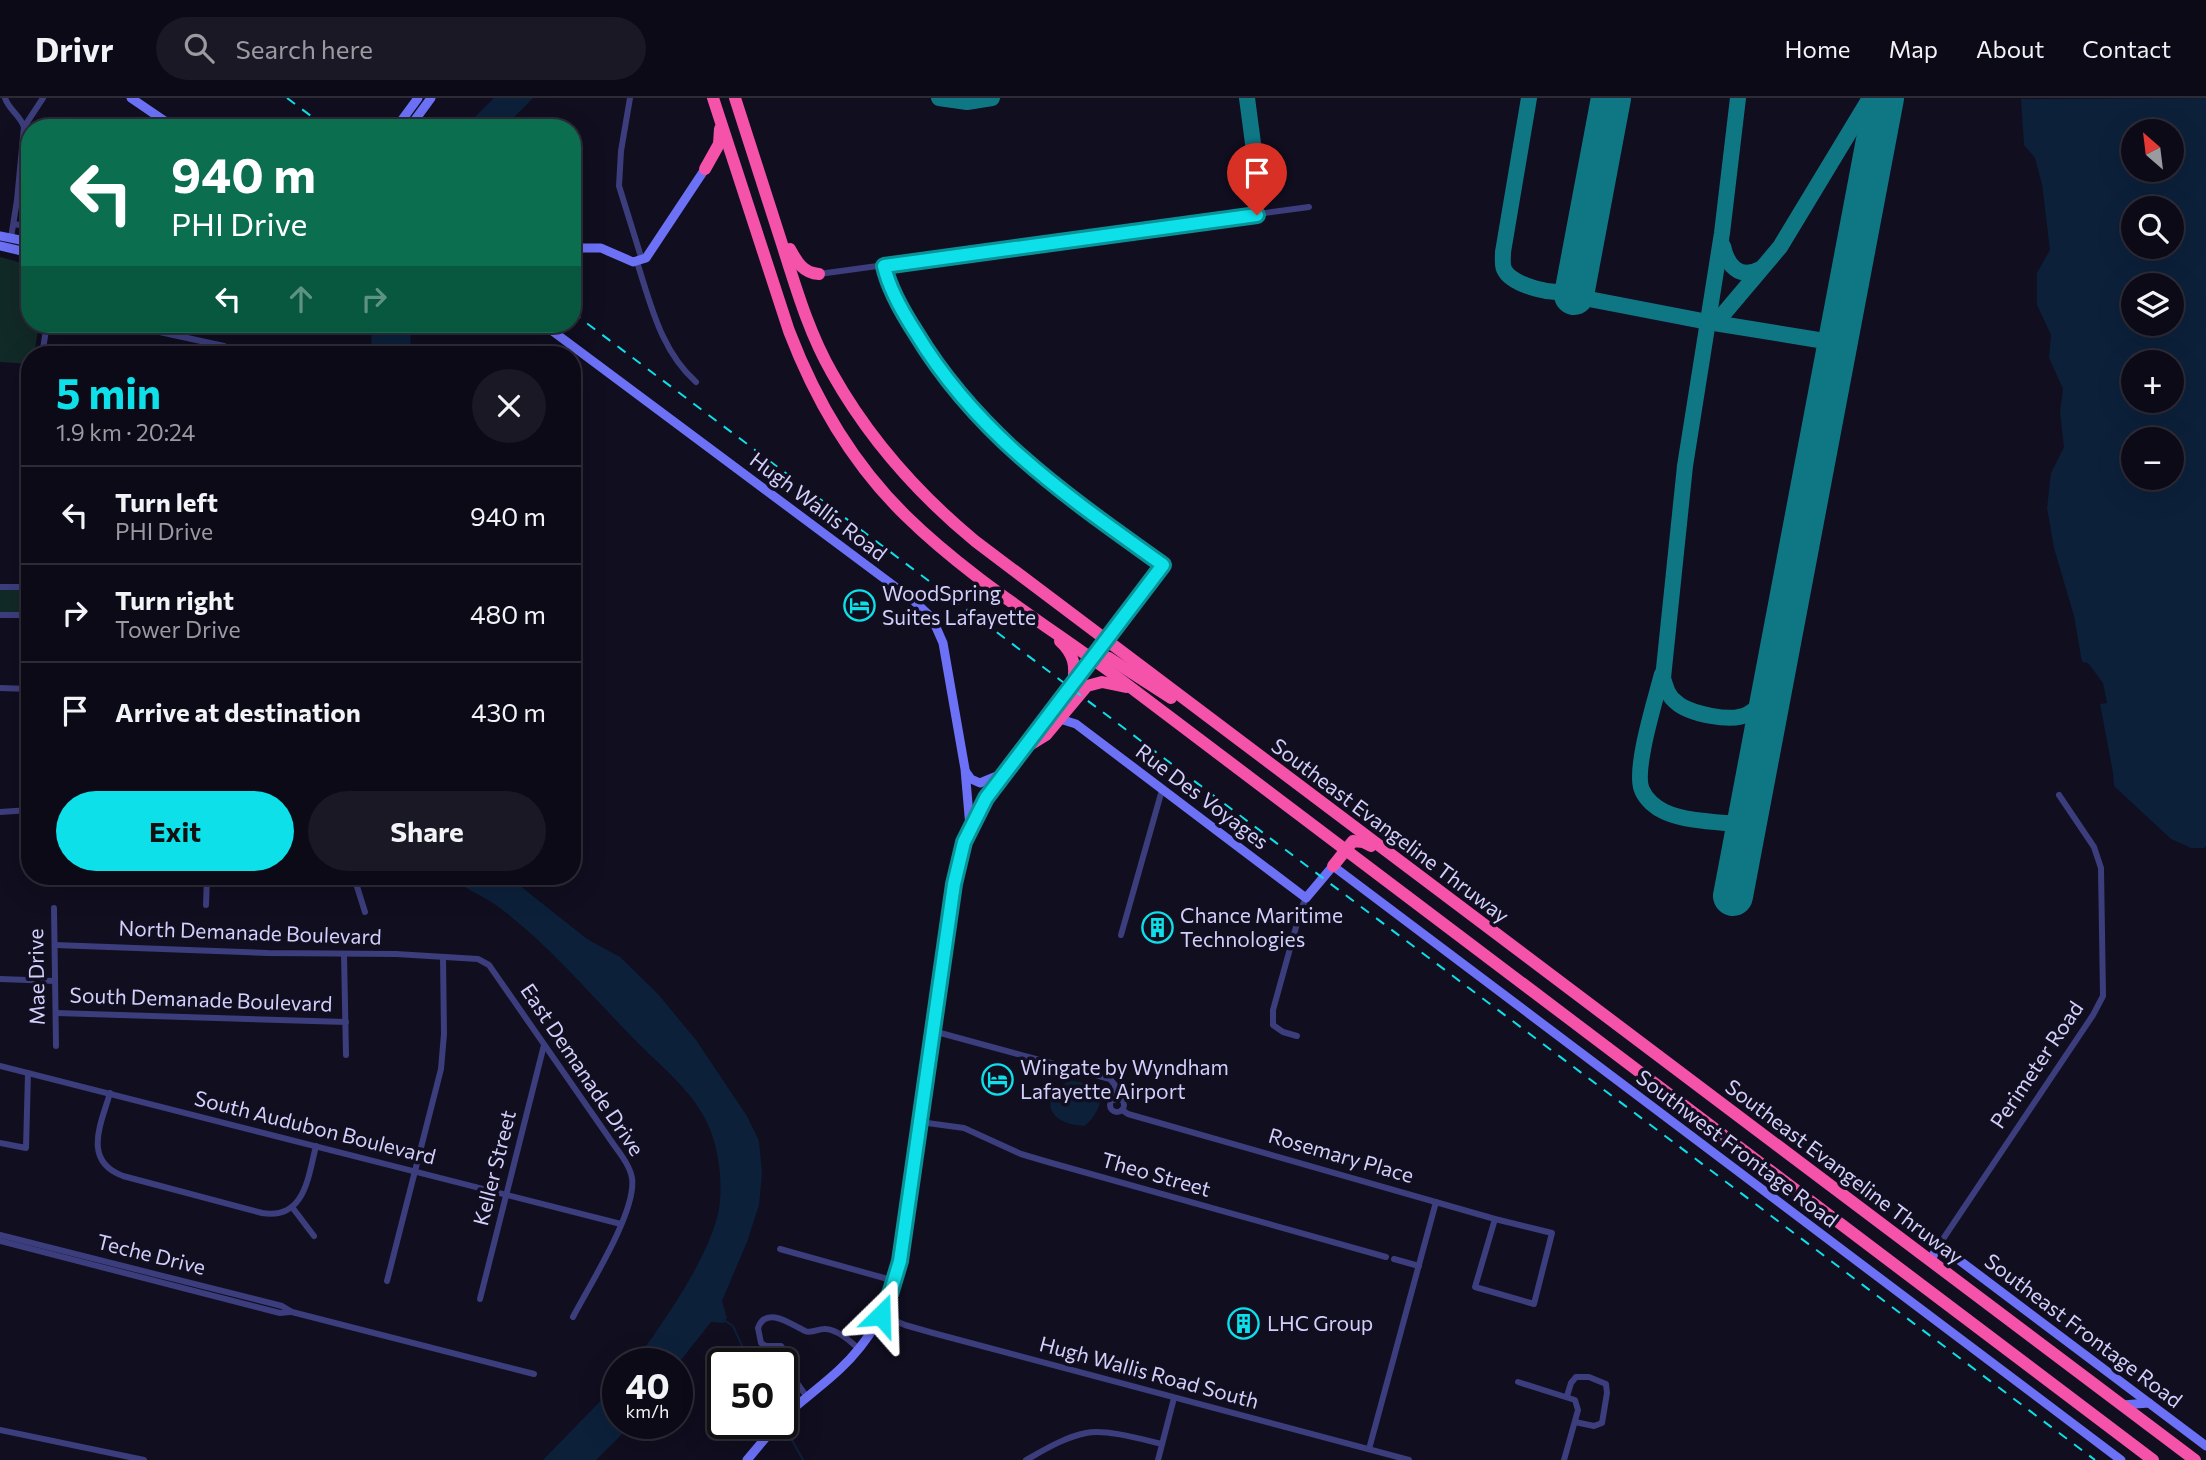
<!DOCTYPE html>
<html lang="en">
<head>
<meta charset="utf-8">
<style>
  body { margin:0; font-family:Commissioner,sans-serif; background:#1a1824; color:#f1f3f6; height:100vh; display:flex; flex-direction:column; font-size:26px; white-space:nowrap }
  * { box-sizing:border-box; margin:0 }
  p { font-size:23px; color:#9a9aa1 }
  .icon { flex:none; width:38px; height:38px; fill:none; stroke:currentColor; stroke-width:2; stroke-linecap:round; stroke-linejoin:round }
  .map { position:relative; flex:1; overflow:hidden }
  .panel { position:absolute; left:21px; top:248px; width:560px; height:539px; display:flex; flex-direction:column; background:#0c0a17; border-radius:28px; box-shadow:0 7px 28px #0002,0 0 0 2px #2c2b36 }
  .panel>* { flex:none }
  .top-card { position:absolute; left:21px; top:21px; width:560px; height:214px; border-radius:28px; box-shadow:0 7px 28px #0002,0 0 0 2px #2c2b36; background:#0b6e4f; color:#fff; overflow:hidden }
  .needle { width:46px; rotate:332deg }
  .buttons { position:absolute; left:2121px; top:21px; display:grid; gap:14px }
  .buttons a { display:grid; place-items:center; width:63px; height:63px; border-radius:50%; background:#0c0a17; box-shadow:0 7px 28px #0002,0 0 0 2px #2c2b36; font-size:35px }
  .speed { position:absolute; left:602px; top:1250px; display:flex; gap:14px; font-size:35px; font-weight:700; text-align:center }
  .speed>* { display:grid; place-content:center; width:91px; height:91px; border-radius:50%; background:#0c0a17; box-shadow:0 7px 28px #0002,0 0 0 2px #2c2b36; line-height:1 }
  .speed small { font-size:18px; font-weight:400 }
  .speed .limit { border:4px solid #111; border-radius:10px; background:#fff; color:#111 }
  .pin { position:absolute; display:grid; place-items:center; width:60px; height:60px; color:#fff; margin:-72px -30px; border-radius:50% 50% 50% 0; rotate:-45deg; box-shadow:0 0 7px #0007 }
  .pin .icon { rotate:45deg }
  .me { position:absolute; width:77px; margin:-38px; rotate:22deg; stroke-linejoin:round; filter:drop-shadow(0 0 5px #0008) }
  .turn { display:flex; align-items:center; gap:24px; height:147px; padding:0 35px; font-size:32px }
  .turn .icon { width:91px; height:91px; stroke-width:2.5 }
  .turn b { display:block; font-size:49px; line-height:60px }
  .lanes { display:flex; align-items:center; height:66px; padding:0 35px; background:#0003; justify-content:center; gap:35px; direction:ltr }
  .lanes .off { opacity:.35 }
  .round { display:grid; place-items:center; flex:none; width:74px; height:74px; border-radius:37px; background:#1a1824 }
  .head { display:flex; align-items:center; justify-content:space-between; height:119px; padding:0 35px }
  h1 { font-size:42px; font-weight:700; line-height:52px; color:#0ee0e9 }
  .cta { display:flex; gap:14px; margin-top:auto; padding:14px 35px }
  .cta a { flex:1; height:80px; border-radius:42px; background:#0ee0e9; color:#111; font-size:28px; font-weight:700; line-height:80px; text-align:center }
  .cta a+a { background:#1a1824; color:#f1f3f6 }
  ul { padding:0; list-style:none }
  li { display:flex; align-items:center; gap:21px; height:98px; padding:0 35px; border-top:2px solid #2c2b36 }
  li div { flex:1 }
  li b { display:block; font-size:26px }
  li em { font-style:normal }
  header { display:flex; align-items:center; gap:42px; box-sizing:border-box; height:98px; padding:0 35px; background:#0c0a17; border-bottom:2px solid #2c2b36 }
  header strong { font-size:33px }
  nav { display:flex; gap:38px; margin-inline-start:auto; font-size:24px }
  .search { width:490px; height:63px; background:#1a1824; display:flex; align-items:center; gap:18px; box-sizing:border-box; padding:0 24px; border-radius:38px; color:#9a9aa1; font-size:26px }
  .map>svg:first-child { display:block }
  .green { fill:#112927 }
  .water { fill:#0c203a; fill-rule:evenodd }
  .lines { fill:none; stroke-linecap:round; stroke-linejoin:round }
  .stream { stroke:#0c203a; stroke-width:2 }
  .taxiway { stroke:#0f7784; stroke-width:16 }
  .runway { stroke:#0f7784; stroke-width:40 }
  .street { stroke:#3c3d7c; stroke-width:6 }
  .secondary { stroke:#6c71f6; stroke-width:9 }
  .highway { stroke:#f552a9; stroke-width:12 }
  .rail { stroke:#0ee0e9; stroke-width:2; stroke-dasharray:10 9; stroke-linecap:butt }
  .route-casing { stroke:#099297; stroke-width:18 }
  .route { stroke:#0ee0e9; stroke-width:12 }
  .labels { text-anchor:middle; stroke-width:7; stroke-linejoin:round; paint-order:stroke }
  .street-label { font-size:21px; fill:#d2cffc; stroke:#100e1f }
  .poi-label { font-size:21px; fill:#d2cffc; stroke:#100e1f; text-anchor:start }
</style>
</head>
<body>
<header>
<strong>Drivr</strong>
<div class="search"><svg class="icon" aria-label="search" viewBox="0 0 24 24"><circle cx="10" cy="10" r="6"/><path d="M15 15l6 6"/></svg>Search here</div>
<nav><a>Home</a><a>Map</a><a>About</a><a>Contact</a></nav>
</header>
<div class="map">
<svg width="2206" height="1362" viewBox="0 0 2206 1362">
  <rect width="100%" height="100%" fill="#100e1f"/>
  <g class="green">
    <polygon points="0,159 30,167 30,226 39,226 34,257 30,257 30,266 0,264"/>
    <rect x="0" y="492" width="30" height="23"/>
  </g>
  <g class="water">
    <polygon points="494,0 533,0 503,30 464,30"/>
    <path d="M2206 0V748L2204 750H2191L2171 741 2114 688 2113 675 2100 606 2107 605 2103 585 2088 565 2082 564 2074 518 2054 450 2047 410 2051 375 2064 349 2060 315 2063 291 2049 260 2051 237 2037 207V175L2050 152 2042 86 2035 60 2024 47 2021 1ZM2172 33V72H2133V33ZM2133 110H2172V149H2133ZM2133 187H2172V226H2133ZM2172 264V303H2133V264ZM2172 341V380H2133V341Z"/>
    <polygon points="372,226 411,226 410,257 371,257"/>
    <path d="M450 779H509L587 841 620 859 658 896 696 942 747 1018 759 1043 762 1075 759 1107 747 1144 722 1203 727 1220 724 1225 711 1224 677 1267V1265H634C662 1226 717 1150 720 1102 722 1079 718 1050 709 1029 694 993 659 967 633 940 589 895 550 848 500 810 484 798 465 791 450 779Z"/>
    <path d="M1071 983C1079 984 1087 984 1094 989 1108 999 1095 1021 1084 1028 1076 1027 1068 1026 1061 1022 1040 1010 1054 987 1071 983Z"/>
    <polygon points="618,1285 618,1325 633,1325 596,1362 543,1362"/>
  </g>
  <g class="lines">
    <g class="stream">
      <polyline points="724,1222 733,1228 750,1265"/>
      <polyline points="782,1324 803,1362"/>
    </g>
    <g class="taxiway">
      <polyline points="939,0 967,4 992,0"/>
      <polyline points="1247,0 1256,68"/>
      <path d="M1529 0 1503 154C1503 159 1502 167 1504 171 1511 188 1558 199 1572 192"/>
      <path d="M1738 0 1722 135 1685 368 1663 580C1666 590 1668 598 1676 604 1689 616 1732 625 1748 616 1758 611 1764 602 1771 593"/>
      <path d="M1723 148C1727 167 1739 182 1760 171"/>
      <polyline points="1563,196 1708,224 1837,245"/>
      <polyline points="1708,224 1715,223 1720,220 1780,149 1870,0"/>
      <path d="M1662 576C1656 600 1633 672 1642 692 1646 702 1656 710 1665 714 1687 724 1722 724 1746 727"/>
    </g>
    <g class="runway">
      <polyline points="1574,197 1611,0"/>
      <polyline points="1733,798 1884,0"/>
    </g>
    <g class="street">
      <path d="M5 0C9 12 20 17 24 29L17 102 11 140"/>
      <polyline points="630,0 621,53 619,88 642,162"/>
      <polyline points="24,29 43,0"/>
      <polyline points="14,126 30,129"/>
      <path d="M637 164C651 207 661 253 696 284"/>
      <path d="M884 168C889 191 904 215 916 236 978 340 1068 397 1163 467"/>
      <polyline points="819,176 1309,109"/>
      <polyline points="123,226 224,248"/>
      <polyline points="42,257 47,226"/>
      <polyline points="0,489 30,489"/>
      <polyline points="0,517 30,517"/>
      <polyline points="0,590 30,591"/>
      <polyline points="0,714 30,712"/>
      <polyline points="354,779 365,814"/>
      <polyline points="206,807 207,779"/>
      <polyline points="54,810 56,948"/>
      <polyline points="1121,837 1162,692"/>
      <path d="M55 847 268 855 396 856 478 861 489 867 614 1047C621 1057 630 1068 632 1080 637 1113 589 1188 573 1219"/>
      <polyline points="344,856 346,957"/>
      <polyline points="0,881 55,883"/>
      <polyline points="56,915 346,924"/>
      <polyline points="933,933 1110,981 1115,987 1114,1002"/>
      <polyline points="1297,938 1283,934 1273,927 1273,912 1301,811 1306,800"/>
      <polyline points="0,968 621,1126"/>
      <path d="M110 995C101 1026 82 1063 123 1078L262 1115C305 1122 308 1079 316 1048"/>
      <circle cx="1117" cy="1007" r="7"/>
      <polyline points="1122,1012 1128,1016 1495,1121 1552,1135 1534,1206 1475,1189 1495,1121"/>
      <polyline points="920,1024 964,1030 1021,1056 1048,1064 1386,1159"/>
      <polyline points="0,1045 26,1050 28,975"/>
      <polyline points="292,1109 314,1138"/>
      <polyline points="0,1137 282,1208 292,1214 534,1276"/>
      <polyline points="0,1143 280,1215 290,1214"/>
      <polyline points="1939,1147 2093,917 2103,898 2101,770 2094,749 2059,697"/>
      <polyline points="780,1151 895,1183"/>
      <polyline points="1394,1161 1419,1168"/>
      <polyline points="387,1183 441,971 444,936 443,859"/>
      <polyline points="480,1201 544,947"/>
      <polyline points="882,1217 905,1227 933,1235 1409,1362"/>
      <polyline points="1518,1284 1575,1302 1578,1312 1564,1362"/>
      <polyline points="1567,1298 1571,1285 1576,1279 1589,1279 1606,1286 1607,1295 1602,1325 1594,1328 1575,1324"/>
      <path d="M807 1299 792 1278 787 1256 781 1248H766L761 1245 758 1230C766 1207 792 1227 805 1233 813 1236 818 1230 826 1231 838 1232 850 1243 859 1251"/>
      <polyline points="0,1332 144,1362"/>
      <polyline points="1369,1351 1436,1104"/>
      <path d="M1026 1362C1044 1352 1065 1339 1086 1335 1106 1331 1141 1341 1162 1346"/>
      <polyline points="1158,1362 1174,1300"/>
    </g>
    <g class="secondary">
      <polyline points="131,0 175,30"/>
      <polyline points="396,30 418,0"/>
      <polyline points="409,30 431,0"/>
      <polyline points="0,138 30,144"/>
      <polyline points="0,148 30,155"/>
      <polyline points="572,150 601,150 633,164 646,160 705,71"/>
      <polyline points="543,226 913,502 932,520 943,545 965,671 970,729"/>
      <polyline points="1060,621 1076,626 1306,800 1333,768 2121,1362"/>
      <polyline points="966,674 971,681 980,685 1004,675"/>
      <polyline points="1930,1163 1939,1147 2206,1348"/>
      <polyline points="2122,1307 2149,1305"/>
      <path d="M782 1320C801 1303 822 1288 840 1271 871 1242 891 1205 899 1163L955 787C960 754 969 728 987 700L1163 467"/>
      <polyline points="747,1362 778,1325"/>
    </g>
    <g class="highway">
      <path d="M713 0 789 233C815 301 853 366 905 417 966 477 1040 523 1109 573L2153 1362"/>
      <path d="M735 0C751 49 767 98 782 146 796 190 809 235 832 275 869 341 917 395 975 443L2195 1362"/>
      <polyline points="705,71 719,46 720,31"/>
      <path d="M790 151C797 164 803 175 819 176"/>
      <path d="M1060 543C1074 556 1076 568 1073 585"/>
      <polyline points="1095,556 1109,560 1171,600"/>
      <polyline points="1025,650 1046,637 1087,588 1102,584 1126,589"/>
      <polyline points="1333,768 1353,743 1363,744 1371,748"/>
    </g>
    <g class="rail">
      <polyline points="287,0 327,30"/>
      <polyline points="572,214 2095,1362"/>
    </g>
  </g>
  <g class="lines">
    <defs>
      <path id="route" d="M881 1217 891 1193 900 1163 954 786 964 744 986 700 1163 467C1068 399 978 338 916 235 903 215 889 191 884 168L1257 117"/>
    </defs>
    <use href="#route" class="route-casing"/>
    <use href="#route" class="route"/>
  </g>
  <defs>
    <symbol id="hotel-ring" viewBox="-11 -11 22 22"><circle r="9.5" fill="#100e1f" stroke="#0ee0e9" stroke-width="1.5"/><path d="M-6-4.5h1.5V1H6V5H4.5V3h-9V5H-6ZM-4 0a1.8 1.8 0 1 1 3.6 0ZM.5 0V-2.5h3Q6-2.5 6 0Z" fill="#0ee0e9"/></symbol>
    <symbol id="building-ring" viewBox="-11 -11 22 22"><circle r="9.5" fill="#100e1f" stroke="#0ee0e9" stroke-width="1.5"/><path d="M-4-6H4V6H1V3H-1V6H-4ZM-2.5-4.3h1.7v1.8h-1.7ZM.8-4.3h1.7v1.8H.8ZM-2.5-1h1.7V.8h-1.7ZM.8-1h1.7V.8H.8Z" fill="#0ee0e9"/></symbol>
  </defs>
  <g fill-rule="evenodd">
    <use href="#hotel-ring" x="842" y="490" width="35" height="35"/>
    <use href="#building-ring" x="1140" y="812" width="35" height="35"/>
    <use href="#hotel-ring" x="980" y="964" width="35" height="35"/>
    <use href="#building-ring" x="1226" y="1208" width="35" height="35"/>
  </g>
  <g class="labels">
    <g class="street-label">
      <text transform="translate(818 409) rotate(37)" y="7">Hugh Wallis Road</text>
      <text transform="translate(1202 699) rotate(37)" y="7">Rue Des Voyages</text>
      <text transform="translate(1390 733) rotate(37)" y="7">Southeast Evangeline Thruway</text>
      <text transform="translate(250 835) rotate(2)" y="7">North Demanade Boulevard</text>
      <text transform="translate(37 879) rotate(-91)" y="7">Mae Drive</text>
      <text transform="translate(201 902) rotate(2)" y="7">South Demanade Boulevard</text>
      <text transform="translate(2037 967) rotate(-56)" y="7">Perimeter Road</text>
      <text transform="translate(582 972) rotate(56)" y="7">East Demanade Drive</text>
      <text transform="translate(315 1030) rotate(14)" y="7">South Audubon Boulevard</text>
      <text transform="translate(1737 1051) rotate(37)" y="7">Southwest Frontage Road</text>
      <text transform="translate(1341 1058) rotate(16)" y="7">Rosemary Place</text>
      <text transform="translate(495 1070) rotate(-76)" y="7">Keller Street</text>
      <text transform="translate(1844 1074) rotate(37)" y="7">Southeast Evangeline Thruway</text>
      <text transform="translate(1156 1077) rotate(16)" y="7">Theo Street</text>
      <text transform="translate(151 1157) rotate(14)" y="7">Teche Drive</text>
      <text transform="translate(2083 1233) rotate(37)" y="7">Southeast Frontage Road</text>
      <text transform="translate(1149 1275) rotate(15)" y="7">Hugh Wallis Road South</text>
    </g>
    <g class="poi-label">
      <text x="882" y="503">WoodSpring<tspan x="882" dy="24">Suites Lafayette</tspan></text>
      <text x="1180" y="825">Chance Maritime<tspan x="1180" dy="24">Technologies</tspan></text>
      <text x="1020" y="977">Wingate by Wyndham<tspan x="1020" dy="24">Lafayette Airport</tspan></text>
      <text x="1267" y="1233">LHC Group</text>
    </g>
  </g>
</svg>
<div class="buttons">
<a><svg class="needle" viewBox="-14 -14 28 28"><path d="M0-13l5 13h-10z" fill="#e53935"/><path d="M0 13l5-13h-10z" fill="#9a9aa1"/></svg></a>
<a><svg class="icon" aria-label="search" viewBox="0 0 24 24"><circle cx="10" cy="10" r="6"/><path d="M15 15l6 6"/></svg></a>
<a><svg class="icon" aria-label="layers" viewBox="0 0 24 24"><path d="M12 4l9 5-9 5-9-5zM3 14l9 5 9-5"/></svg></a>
<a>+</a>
<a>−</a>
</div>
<div class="speed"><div>40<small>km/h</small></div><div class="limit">50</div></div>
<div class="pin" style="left:1257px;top:117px;background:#d93025"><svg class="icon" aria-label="arrive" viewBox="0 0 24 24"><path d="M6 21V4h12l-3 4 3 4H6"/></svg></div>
<svg class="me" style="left:881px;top:1217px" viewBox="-20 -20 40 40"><path d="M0-17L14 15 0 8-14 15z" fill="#0ee0e9" stroke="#fff" stroke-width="4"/></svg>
<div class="top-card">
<div class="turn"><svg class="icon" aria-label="left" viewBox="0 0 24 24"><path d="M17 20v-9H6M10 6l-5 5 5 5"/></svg><div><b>940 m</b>PHI Drive</div></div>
<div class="lanes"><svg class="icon" aria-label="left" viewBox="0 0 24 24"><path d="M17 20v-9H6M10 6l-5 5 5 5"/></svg><svg class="icon off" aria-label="ahead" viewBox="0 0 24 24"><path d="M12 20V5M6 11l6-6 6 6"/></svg><svg class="icon off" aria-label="right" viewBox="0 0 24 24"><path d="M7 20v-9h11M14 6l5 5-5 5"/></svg></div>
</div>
<section class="panel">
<div class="head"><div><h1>5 min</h1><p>1.9 km · 20:24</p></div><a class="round"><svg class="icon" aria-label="close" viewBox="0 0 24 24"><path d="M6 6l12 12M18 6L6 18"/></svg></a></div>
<ul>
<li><svg class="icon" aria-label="left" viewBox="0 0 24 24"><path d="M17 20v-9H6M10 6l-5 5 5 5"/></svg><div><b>Turn left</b><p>PHI Drive</p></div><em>940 m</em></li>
<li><svg class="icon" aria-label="right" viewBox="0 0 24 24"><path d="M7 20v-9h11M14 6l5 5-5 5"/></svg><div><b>Turn right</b><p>Tower Drive</p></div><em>480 m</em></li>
<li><svg class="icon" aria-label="arrive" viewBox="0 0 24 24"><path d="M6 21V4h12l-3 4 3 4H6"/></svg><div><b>Arrive at destination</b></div><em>430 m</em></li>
</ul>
<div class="cta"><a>Exit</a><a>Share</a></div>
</section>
</div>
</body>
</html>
